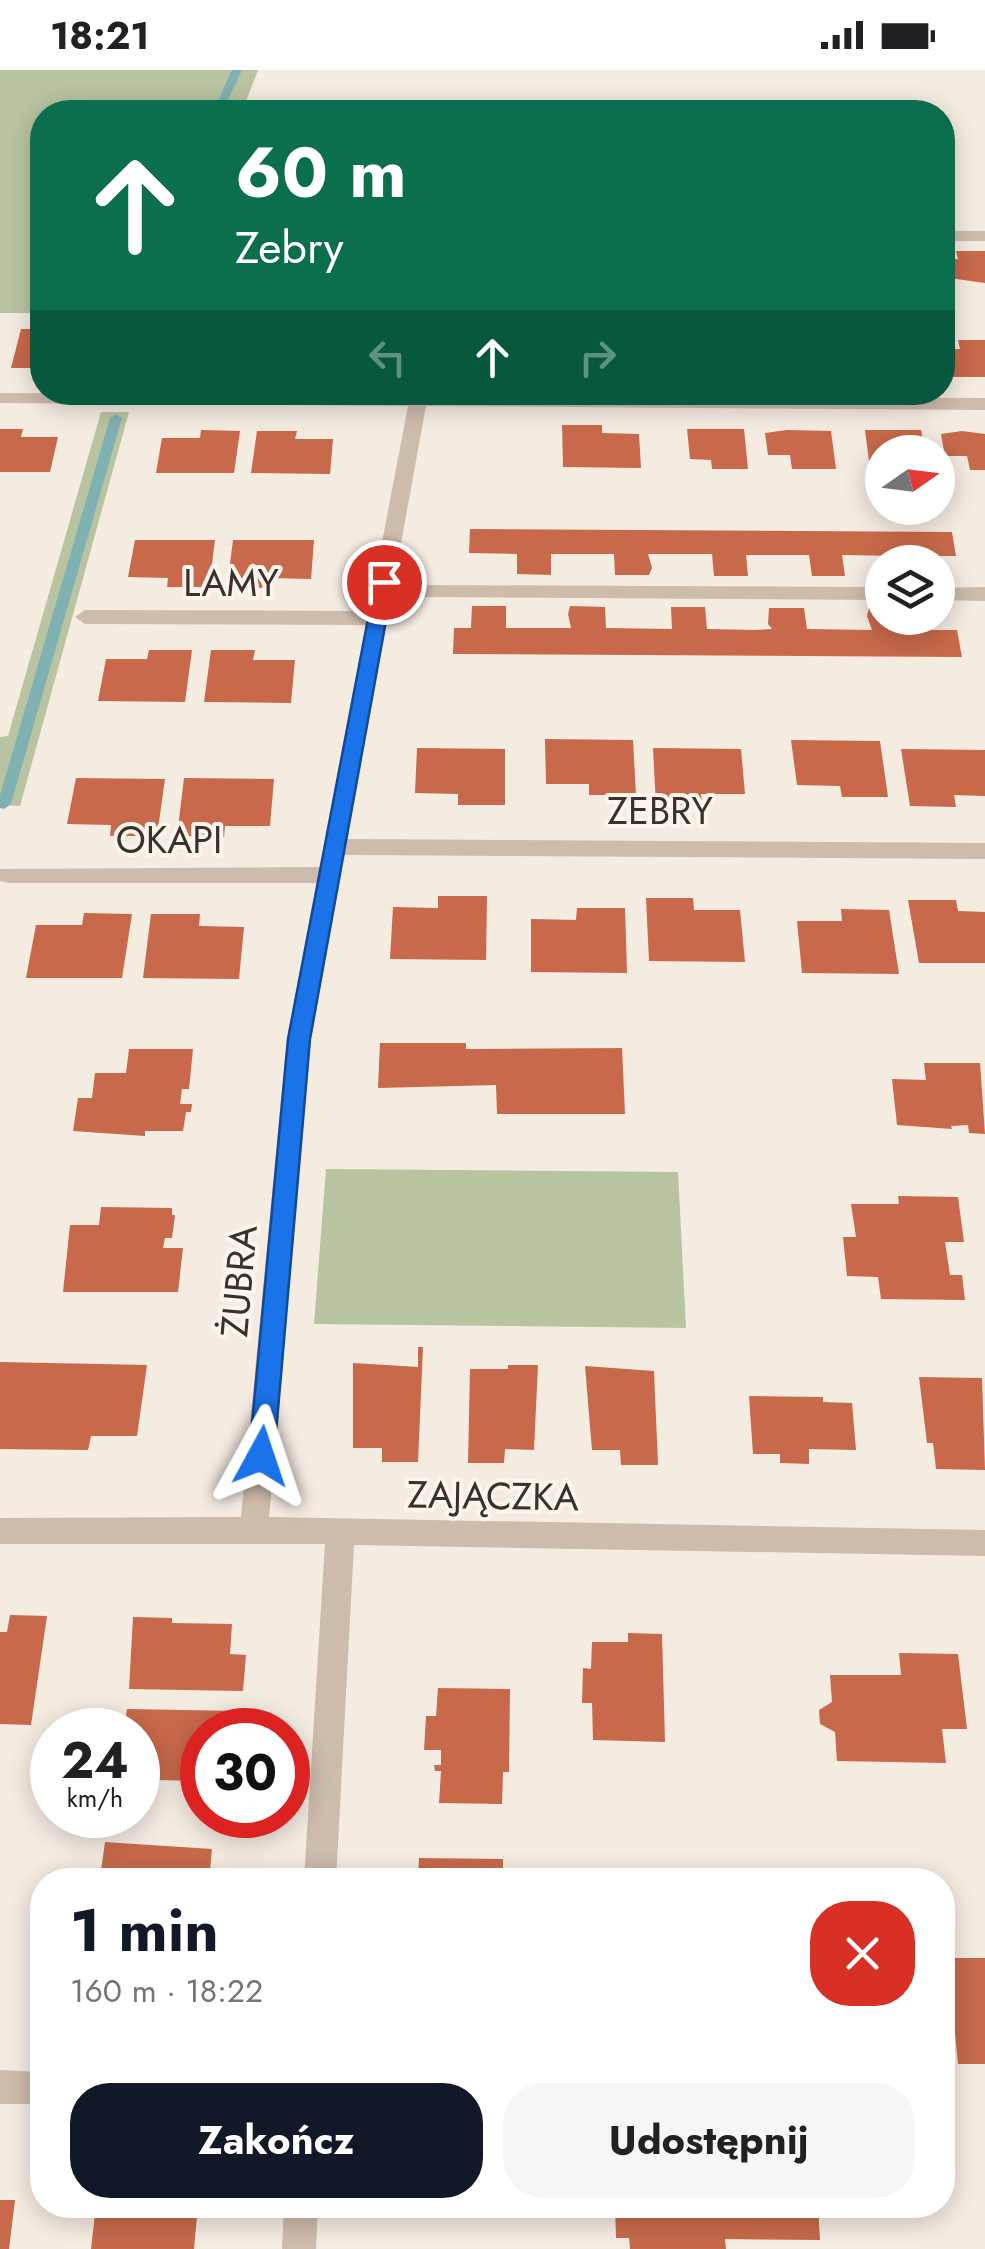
<!DOCTYPE html>
<html lang="pl">
<head>
<meta charset="utf-8">
<style>
  body { margin:0; font-family:Jost,sans-serif; background:#f6f6f6; color:#202124; height:100vh; display:flex; flex-direction:column; font-size:38px; white-space:nowrap }
  * { box-sizing:border-box; margin:0 }
  p { font-size:32px; color:#757577 }
  .icon { flex:none; width:55px; height:55px; fill:none; stroke:currentColor; stroke-width:2; stroke-linecap:round; stroke-linejoin:round }
  .map { position:relative; flex:1; overflow:hidden }
  .details { position:absolute; left:30px; top:1798px; width:925px; height:350px; display:flex; flex-direction:column; background:#fff; border-radius:40px; box-shadow:0 5px 25px #0003 }
  .details>* { flex:none }
  .guide { position:absolute; left:30px; top:30px; width:925px; height:305px; border-radius:40px; box-shadow:0 5px 25px #0003; background:#0b6e4f; color:#fff; overflow:hidden }
  .needle { width:65px; rotate:76deg }
  .buttons { position:absolute; left:865px; top:365px; display:grid; gap:20px }
  .buttons a { display:grid; place-items:center; width:90px; height:90px; border-radius:50%; background:#fff; box-shadow:0 5px 25px #0003; font-size:50px }
  .speed { position:absolute; left:30px; top:1638px; display:flex; gap:20px; font-size:50px; font-weight:700; text-align:center }
  .speed>* { display:grid; place-content:center; width:130px; height:130px; border-radius:50%; background:#fff; box-shadow:0 5px 25px #0003; line-height:1 }
  .speed small { font-size:25px; font-weight:400 }
  .speed .limit { border:15px solid #d22; background:#fff; color:#111 }
  .pin { position:absolute; display:grid; place-items:center; width:85px; height:85px; color:#fff; margin:-42px; border:5px solid #fff; border-radius:50%; box-shadow:0 2px 10px #0007 }
  .me { position:absolute; width:110px; margin:-55px; rotate:5deg; stroke-linejoin:round; filter:drop-shadow(0 0 8px #0008) }
  .turn { display:flex; align-items:center; gap:35px; height:210px; padding:0 40px; font-size:45px }
  .turn .icon { width:130px; height:130px; stroke-width:2.5 }
  .turn b { display:block; font-size:70px; line-height:85px }
  .lanes { display:flex; align-items:center; height:95px; padding:0 40px; background:#0003; justify-content:center; gap:50px; direction:ltr }
  .lanes .off { opacity:.35 }
  .round { display:grid; place-items:center; flex:none; width:105px; height:105px; border-radius:40px; background:#f6f6f6 }
  .overview { display:flex; align-items:center; justify-content:space-between; height:170px; padding:0 40px }
  h1 { font-size:60px; font-weight:700; line-height:75px; color:#111827 }
  .primary-button { display:flex; gap:20px; margin-top:auto; padding:20px 40px }
  .primary-button a { flex:1; height:115px; border-radius:40px; background:#111827; color:#fff; font-size:40px; font-weight:700; line-height:115px; text-align:center }
  .primary-button a+a { background:#f6f6f6; color:#202124 }
  .status { display:flex; justify-content:space-between; align-items:center; height:70px; padding:0 50px; background:#fff; direction:ltr }
  .status svg { height:28px; fill:currentColor }
  .map>svg:first-child { display:block }
  .green { fill:#b8c4a0 }
  .lines { fill:none; stroke-linecap:round; stroke-linejoin:round }
  .stream { fill:#7fb0b2; fill-rule:evenodd }
  .building { fill:#c8694b }
  .lane { fill:#cdbbac; fill-rule:evenodd }
  .street { fill:#cdbbac; fill-rule:evenodd }
  .route { fill:#1a73e8; stroke:#114b97; stroke-width:2.5 }
  .labels { text-anchor:middle; stroke-width:8; stroke-linejoin:round; paint-order:stroke }
  .street-label { font-size:38px; fill:#3b302b; stroke:#fbf5ee }
</style>
</head>
<body>
<div class="status"><b>18:21</b><svg viewBox="0 0 49 12"><path d="M0 12V9h3v3zM5 12V6h3v6zM10 12V3h3v9zM15 12V0h3v12zM26 1h20v11H26zM47 4h2v5h-2z"/></svg></div>
<div class="map">
<svg width="985" height="2179" viewBox="0 0 985 2179">
  <rect width="100%" height="100%" fill="#f4ebe1"/>
  <g class="green">
    <polygon points="0,0 258,0 242,42 42,42 42,243 0,243"/>
    <polygon points="101,342 129,342 20,736 0,735 0,667 8,666"/>
    <polygon points="326,1099 678,1102 686,1258 314,1254"/>
  </g>
  <g class="lines">
    <g class="stream">
      <polygon points="232,0 242,0 222,42 213,42"/>
      <polygon points="116,345 122,348 11,734 4,739 0,738 0,725 110,348"/>
    </g>
  </g>
  <g class="building">
    <polygon points="956,181 985,181 985,213 942,207 942,189 958,189"/>
    <polygon points="21,259 42,259 42,298 11,298"/>
    <polygon points="958,270 985,270 985,307 946,307 942,279 960,279"/>
    <polygon points="562,355 602,355 602,363 639,364 641,398 563,397"/>
    <polygon points="0,359 23,359 21,367 58,367 50,402 0,402"/>
    <polygon points="687,359 744,359 748,399 712,399 711,390 690,389"/>
    <polygon points="201,360 240,361 234,403 156,403 162,368 200,368"/>
    <polygon points="787,360 831,361 836,399 792,399 790,385 768,385 765,363"/>
    <polygon points="865,360 921,360 925,382 882,382 882,391 869,391"/>
    <polygon points="257,361 297,361 295,369 333,369 330,404 251,403"/>
    <polygon points="962,361 985,364 985,400 970,400 967,386 945,386 941,364"/>
    <polygon points="470,459 952,462 956,486 940,486 943,507 938,507 938,492 907,492 906,486 842,485 845,506 812,506 809,485 746,485 748,506 714,506 712,484 648,484 652,498 649,505 615,505 614,484 551,484 551,505 517,504 517,484 469,483"/>
    <polygon points="135,470 215,470 209,517 167,517 168,508 128,507"/>
    <polygon points="233,470 314,470 311,509 271,508 270,518 227,517"/>
    <polygon points="472,536 506,536 506,558 571,558 568,544 570,536 605,537 606,558 672,559 671,537 705,537 707,559 755,560 772,559 768,554 769,538 804,538 807,559 872,560 867,546 869,538 882,538 882,548 905,548 907,560 957,560 962,587 453,584 454,558 471,558"/>
    <polygon points="149,580 192,580 185,632 98,631 106,589 147,589"/>
    <polygon points="211,580 255,580 253,590 295,590 291,633 204,632"/>
    <polygon points="545,669 633,670 636,725 589,725 589,714 546,714"/>
    <polygon points="791,670 880,671 888,727 842,727 840,716 797,715"/>
    <polygon points="417,678 505,679 505,735 458,735 458,724 415,723"/>
    <polygon points="653,678 741,679 745,724 701,724 702,735 656,735"/>
    <polygon points="901,679 985,680 985,726 954,725 956,737 910,736"/>
    <polygon points="76,708 165,709 157,766 110,766 111,755 67,754"/>
    <polygon points="184,708 274,709 270,756 225,756 224,767 177,766"/>
    <polygon points="438,826 487,826 486,890 390,889 393,837 438,838"/>
    <polygon points="646,828 693,828 694,840 740,840 745,892 649,891"/>
    <polygon points="908,830 956,830 958,841 985,842 985,893 919,893"/>
    <polygon points="577,838 625,838 627,903 531,902 531,849 576,850"/>
    <polygon points="841,839 889,840 899,904 802,903 797,851 842,851"/>
    <polygon points="84,843 132,844 122,908 26,908 36,855 82,855"/>
    <polygon points="151,844 200,844 199,856 244,857 239,909 143,908"/>
    <polygon points="380,973 466,973 466,979 622,978 625,1044 497,1044 496,1015 378,1018"/>
    <polygon points="129,979 193,979 189,1019 182,1019 180,1034 192,1034 191,1042 186,1042 183,1061 145,1061 145,1066 73,1061 78,1028 92,1028 95,1003 126,1003"/>
    <polygon points="924,993 980,993 985,1064 969,1063 968,1055 951,1056 952,1059 897,1055 892,1009 926,1010"/>
    <polygon points="898,1126 958,1127 964,1172 945,1172 950,1205 962,1205 965,1230 881,1229 878,1207 847,1206 843,1167 856,1167 851,1134 899,1134"/>
    <polygon points="101,1137 172,1138 172,1145 175,1145 172,1168 165,1168 163,1178 183,1178 178,1222 63,1222 70,1155 99,1155"/>
    <polygon points="418,1277 423,1277 418,1392 382,1392 382,1378 353,1378 353,1293 418,1297"/>
    <polygon points="0,1292 147,1295 137,1366 91,1366 88,1380 0,1379"/>
    <polygon points="508,1295 538,1295 534,1380 505,1379 504,1393 468,1393 470,1299 508,1299"/>
    <polygon points="585,1296 654,1301 658,1395 621,1395 620,1380 592,1380"/>
    <polygon points="919,1307 982,1308 985,1400 936,1399 933,1373 927,1373"/>
    <polygon points="749,1326 823,1327 823,1332 852,1333 856,1380 809,1379 809,1394 780,1393 780,1384 753,1384"/>
    <polygon points="10,1545 47,1546 31,1655 0,1654 0,1562 7,1562"/>
    <polygon points="133,1547 172,1548 172,1553 232,1554 230,1584 246,1585 243,1621 129,1619"/>
    <polygon points="628,1563 662,1564 665,1672 593,1670 592,1633 582,1633 583,1598 591,1599 592,1572 628,1572"/>
    <polygon points="899,1583 958,1584 967,1659 942,1659 946,1693 837,1691 835,1662 820,1654 819,1640 832,1632 830,1605 901,1605"/>
    <polygon points="438,1618 510,1619 509,1702 503,1702 502,1734 439,1733 441,1701 435,1701 434,1695 441,1695 441,1680 424,1680 426,1646 436,1646"/>
    <polygon points="127,1639 241,1641 239,1660 202,1660 202,1711 154,1710 153,1716 138,1715 138,1660 124,1660"/>
    <polygon points="105,1772 212,1779 209,1810 105,1810 100,1808"/>
    <polygon points="419,1788 503,1789 503,1810 418,1810"/>
    <polygon points="946,1888 985,1888 985,1994 958,1994 954,1953 948,1953 944,1926 951,1926"/>
    <polygon points="0,2130 15,2130 9,2179 0,2179"/>
    <polygon points="96,2135 198,2135 194,2179 91,2179"/>
    <polygon points="615,2135 818,2135 820,2170 725,2169 726,2179 630,2179 629,2168 616,2168"/>
  </g>
  <g class="lines">
    <g class="lane">
      <polygon points="423,515 882,517 882,530 416,527 413,522"/>
      <polygon points="985,517 985,531 938,530 938,518"/>
      <polygon points="0,2000 42,2002 42,2034 0,2034"/>
    </g>
    <g class="street">
      <rect x="942" y="161" width="43" height="10"/>
      <polygon points="0,323 985,328 985,340 426,336 347,769 985,773 985,789 344,785 311,969 269,1447 985,1460 985,1486 354,1475 336,1810 304,1810 325,1474 0,1474 0,1448 241,1447 287,969 317,813 8,813 0,811 0,799 320,797 366,555 85,554 75,547 85,540 369,541 408,336 0,333"/>
      <polygon points="284,2135 318,2135 316,2179 282,2179"/>
    </g>
  </g>
  <polygon class="route" points="384,506 393,512 310,969 274,1386 270,1394 261,1397 252,1394 249,1386 288,969 375,512"/>
  <g class="labels">
    <g class="street-label">
      <text x="231" y="526">LAMY</text>
      <text x="660" y="754">ZEBRY</text>
      <text x="169" y="783">OKAPI</text>
      <text transform="translate(239 1211) rotate(-85)" y="13">ŻUBRA</text>
      <text transform="translate(493 1426) rotate(1)" y="13">ZAJĄCZKA</text>
    </g>
  </g>
</svg>
<div class="buttons">
<a><svg class="needle" viewBox="-14 -14 28 28"><path d="M0-13l5 13h-10z" fill="#e53935"/><path d="M0 13l5-13h-10z" fill="#757577"/></svg></a>
<a><svg class="icon" aria-label="layers" viewBox="0 0 24 24"><path d="M12 4l9 5-9 5-9-5zM3 14l9 5 9-5"/></svg></a>
</div>
<div class="speed"><div>24<small>km/h</small></div><div class="limit">30</div></div>
<div class="pin" style="left:384px;top:512px;background:#d93025"><svg class="icon" aria-label="arrive" viewBox="0 0 24 24"><path d="M6 21V4h12l-3 4 3 4H6"/></svg></div>
<svg class="me" style="left:261px;top:1386px" viewBox="-20 -20 40 40"><path d="M0-17L14 15 0 8-14 15z" fill="#1a73e8" stroke="#fff" stroke-width="4"/></svg>
<div class="guide">
<div class="turn"><svg class="icon" aria-label="ahead" viewBox="0 0 24 24"><path d="M12 20V5M6 11l6-6 6 6"/></svg><div><b>60 m</b>Zebry</div></div>
<div class="lanes"><svg class="icon off" aria-label="left" viewBox="0 0 24 24"><path d="M17 20v-9H6M10 6l-5 5 5 5"/></svg><svg class="icon" aria-label="ahead" viewBox="0 0 24 24"><path d="M12 20V5M6 11l6-6 6 6"/></svg><svg class="icon off" aria-label="right" viewBox="0 0 24 24"><path d="M7 20v-9h11M14 6l5 5-5 5"/></svg></div>
</div>
<section class="details">
<div class="overview"><div><h1>1 min</h1><p>160 m · 18:22</p></div><a class="round" style="background:#d93025;color:#fff"><svg class="icon" aria-label="close" viewBox="0 0 24 24"><path d="M6 6l12 12M18 6L6 18"/></svg></a></div>
<div class="primary-button"><a>Zakończ</a><a>Udostępnij</a></div>
</section>
</div>
</body>
</html>
